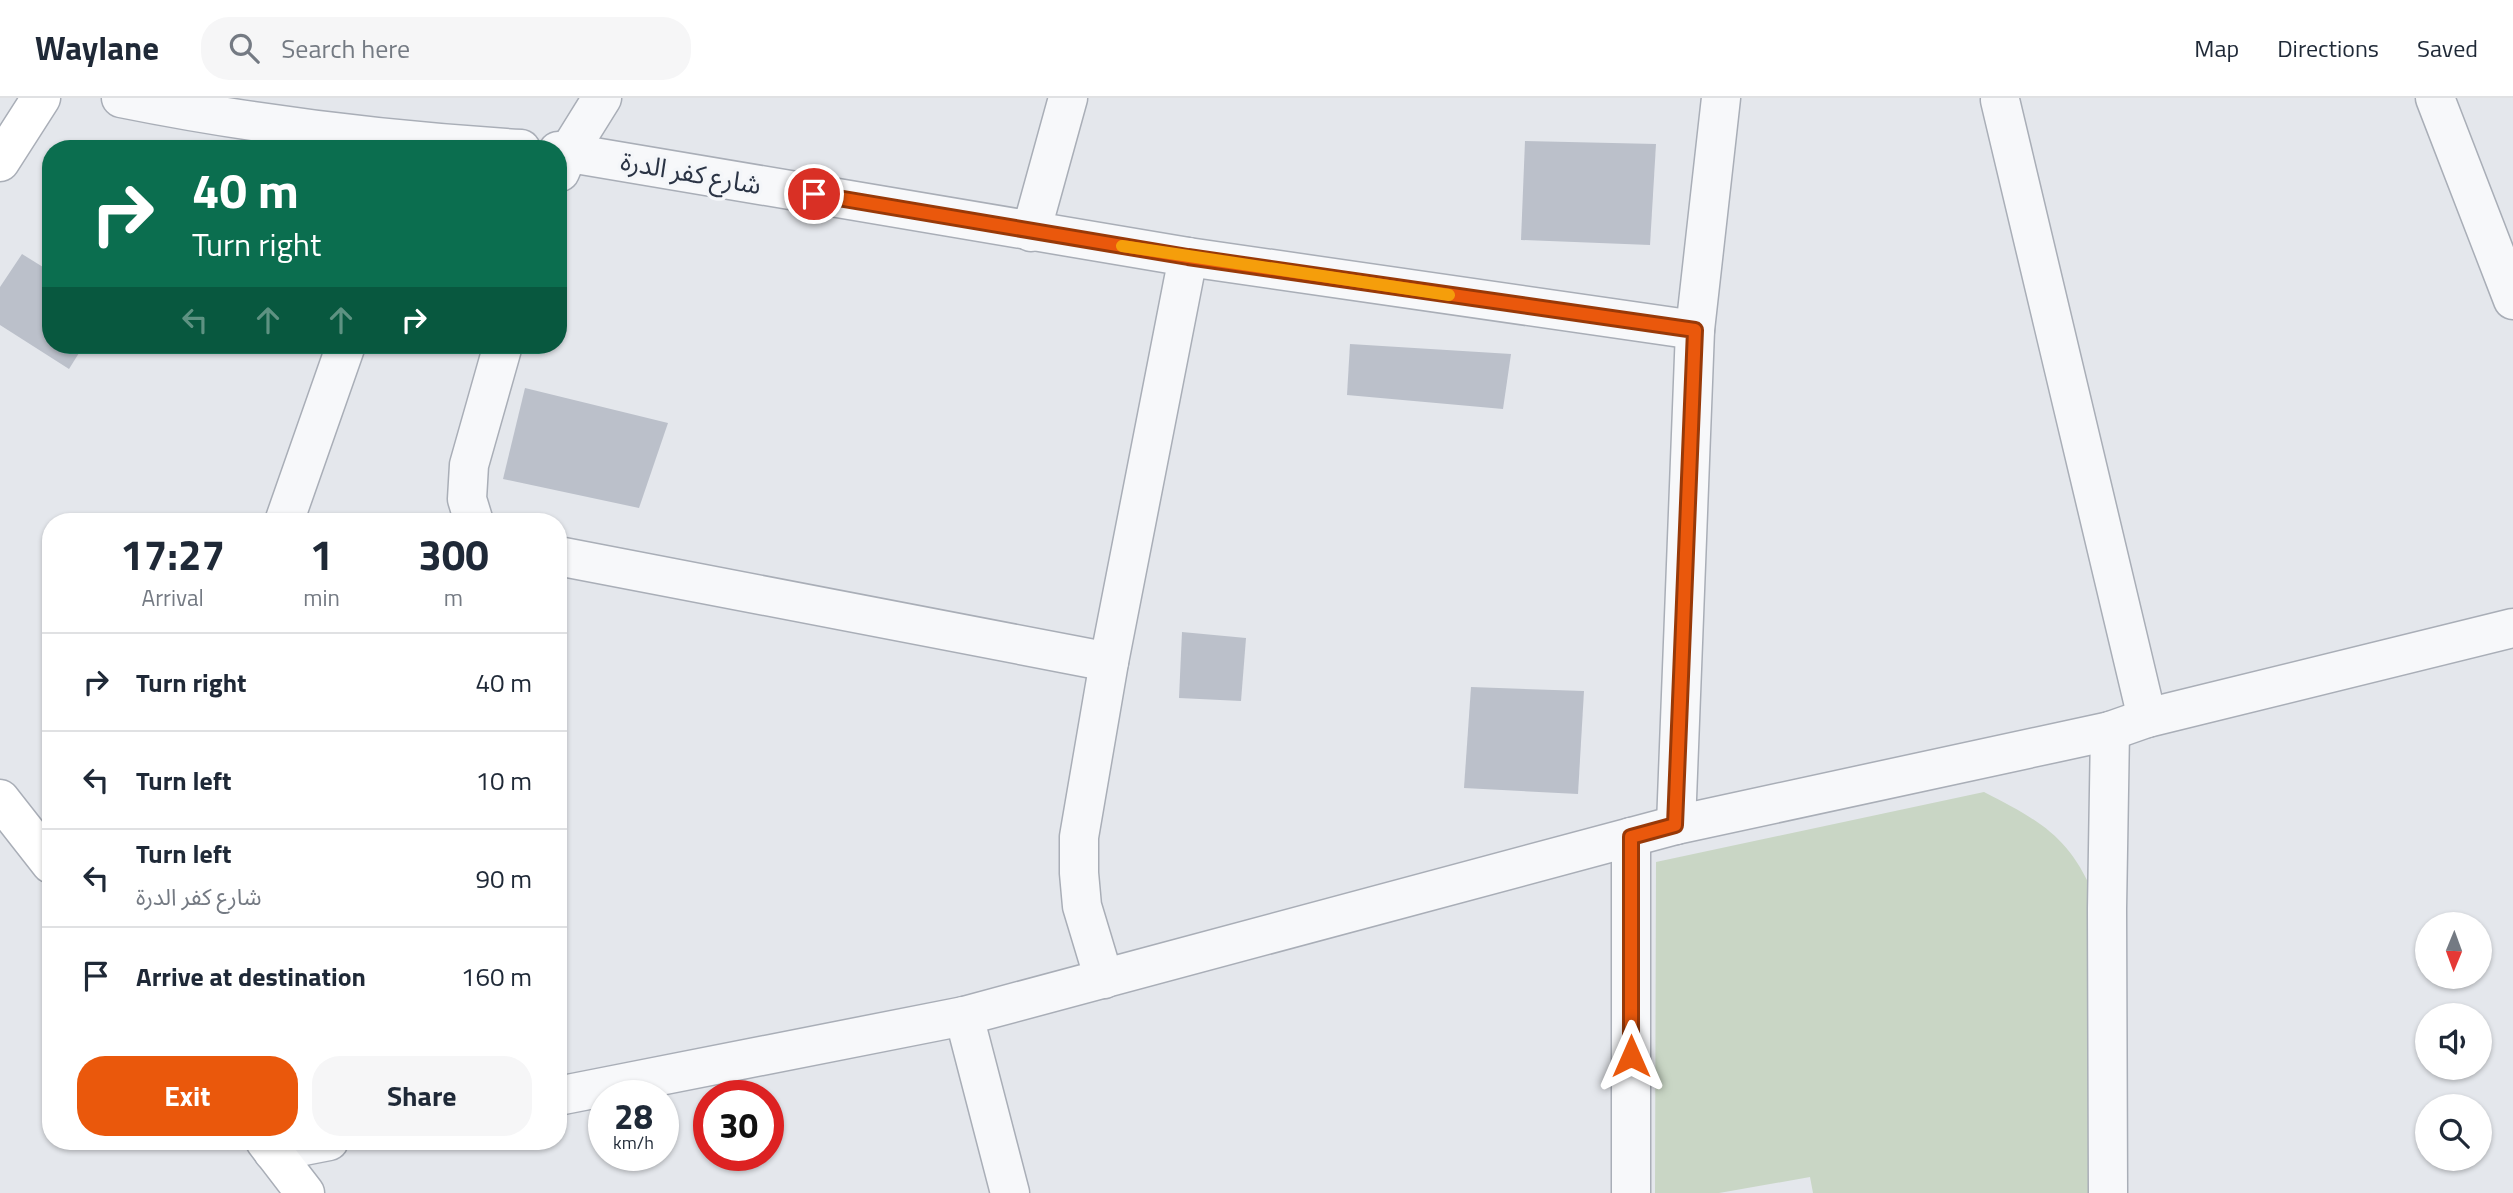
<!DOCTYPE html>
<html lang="en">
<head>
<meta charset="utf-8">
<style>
  body { margin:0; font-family:"Titillium Web","Noto Sans Arabic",sans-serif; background:#f6f6f7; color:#1f2937; height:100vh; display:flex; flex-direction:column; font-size:26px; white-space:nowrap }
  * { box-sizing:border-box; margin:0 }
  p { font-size:23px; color:#747a83 }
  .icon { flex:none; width:38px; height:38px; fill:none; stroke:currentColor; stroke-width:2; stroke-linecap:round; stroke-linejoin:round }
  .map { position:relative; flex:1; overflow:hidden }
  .drawer { position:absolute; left:42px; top:415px; width:525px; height:637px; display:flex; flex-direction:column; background:#fff; border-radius:28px; box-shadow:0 2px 5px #0004 }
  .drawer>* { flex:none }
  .hud { position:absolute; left:42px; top:42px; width:525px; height:214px; border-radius:28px; box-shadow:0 2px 5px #0004; background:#0b6e4f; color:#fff; overflow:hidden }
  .needle { width:46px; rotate:181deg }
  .controls { position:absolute; left:2415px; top:814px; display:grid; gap:14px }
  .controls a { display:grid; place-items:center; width:77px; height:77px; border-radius:50%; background:#fff; box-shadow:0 2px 5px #0004; font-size:35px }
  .speed { position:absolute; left:588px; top:982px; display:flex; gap:14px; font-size:35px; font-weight:700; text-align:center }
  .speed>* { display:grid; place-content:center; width:91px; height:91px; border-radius:50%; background:#fff; box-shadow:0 2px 5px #0004; line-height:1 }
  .speed small { font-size:18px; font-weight:400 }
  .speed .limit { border:10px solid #d22; background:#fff; color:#111 }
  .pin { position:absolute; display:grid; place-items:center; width:60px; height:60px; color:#fff; margin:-30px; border:4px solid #fff; border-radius:50%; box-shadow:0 2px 7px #0007 }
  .me { position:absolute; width:77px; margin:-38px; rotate:0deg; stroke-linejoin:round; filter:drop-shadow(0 0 5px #0008) }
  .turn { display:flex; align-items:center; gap:24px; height:147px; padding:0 35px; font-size:32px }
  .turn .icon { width:91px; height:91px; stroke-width:2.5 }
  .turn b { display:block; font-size:49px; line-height:60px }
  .lanes { display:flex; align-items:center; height:66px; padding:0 35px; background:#0003; justify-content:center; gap:35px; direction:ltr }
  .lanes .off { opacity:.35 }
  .eta { display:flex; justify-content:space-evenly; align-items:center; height:119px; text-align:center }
  .eta b { font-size:42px; font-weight:700; line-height:49px }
  .primary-button { display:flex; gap:14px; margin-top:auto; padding:14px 35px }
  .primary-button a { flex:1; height:80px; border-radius:28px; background:#ea580c; color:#fff; font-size:28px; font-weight:700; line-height:80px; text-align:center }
  .primary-button a+a { background:#f6f6f7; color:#1f2937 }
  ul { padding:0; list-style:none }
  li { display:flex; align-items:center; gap:21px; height:98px; padding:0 35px; border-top:2px solid #e0e1e3 }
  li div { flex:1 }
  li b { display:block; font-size:26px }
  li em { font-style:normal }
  header { display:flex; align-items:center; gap:42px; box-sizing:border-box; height:98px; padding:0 35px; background:#fff; border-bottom:2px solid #e0e1e3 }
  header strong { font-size:33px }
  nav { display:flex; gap:38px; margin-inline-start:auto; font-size:24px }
  .search { width:490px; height:63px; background:#f6f6f7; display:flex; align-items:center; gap:18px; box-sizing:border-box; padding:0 24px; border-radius:28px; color:#747a83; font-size:26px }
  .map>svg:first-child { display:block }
  .green { fill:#c9d6c5 }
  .building { fill:#bbc0ca }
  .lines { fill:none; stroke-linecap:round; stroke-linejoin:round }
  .street-casing { stroke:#a9aeb7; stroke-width:41 }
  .secondary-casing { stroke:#a9aeb7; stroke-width:41 }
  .street { stroke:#f7f8fa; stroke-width:38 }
  .secondary { stroke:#fff; stroke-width:38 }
  .route-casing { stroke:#983908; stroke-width:18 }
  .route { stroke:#ea580c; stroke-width:12 }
  .slow { stroke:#f59e0b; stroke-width:12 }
  .labels { text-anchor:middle; stroke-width:7; stroke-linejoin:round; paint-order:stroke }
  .street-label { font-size:26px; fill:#2b3445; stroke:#f4f6f9 }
</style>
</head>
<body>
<header>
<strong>Waylane</strong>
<div class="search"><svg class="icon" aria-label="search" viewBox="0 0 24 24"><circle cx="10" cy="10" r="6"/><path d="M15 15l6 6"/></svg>Search here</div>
<nav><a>Map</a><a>Directions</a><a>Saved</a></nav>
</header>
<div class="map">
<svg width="2513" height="1095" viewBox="0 0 2513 1095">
  <rect width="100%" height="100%" fill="#e4e7ec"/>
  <path class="green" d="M1984 694C2038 722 2068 737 2093 795L2091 1095H1813L1810 1079 1719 1095H1655L1656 764Z"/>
  <g class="building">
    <polygon points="1525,43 1656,46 1650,147 1521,142"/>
    <polygon points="22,156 51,174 51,247 84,247 69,271 0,227 0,189"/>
    <polygon points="1350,246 1511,256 1503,311 1347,297"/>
    <polygon points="525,290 668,325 639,410 503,381"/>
    <polygon points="1182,534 1246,540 1241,603 1179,600"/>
    <polygon points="1471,589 1584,593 1578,696 1464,690"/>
  </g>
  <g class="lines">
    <defs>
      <g id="street">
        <path d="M121 0C250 26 390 43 521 51"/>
        <polyline points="2435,0 2513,202"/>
        <polyline points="2000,2 2147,620"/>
        <polyline points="558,53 1188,159 1695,232"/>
        <polyline points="560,74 569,53 602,0"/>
        <polyline points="1031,134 1068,0"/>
        <polyline points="284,424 346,247"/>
        <polyline points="474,424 467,401 469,367 503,247"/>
        <polyline points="558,458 1109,564"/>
        <polyline points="1676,727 1695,232 1721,0"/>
        <polyline points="1104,881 1082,808 1079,775 1079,739 1109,564 1188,159"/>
        <polyline points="964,918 1010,1095"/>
        <polyline points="558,998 964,918 1676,727 2110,633 2147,620 2513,530"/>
        <polyline points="273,1054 329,1043"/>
        <polyline points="1631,1095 1631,739"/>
        <polyline points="2108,1095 2107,811 2110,633"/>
      </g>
      <g id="secondary">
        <polyline points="0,64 41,0"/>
        <polyline points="0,701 51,766"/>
        <polyline points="265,1043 305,1095"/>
      </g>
    </defs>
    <use href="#street" class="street-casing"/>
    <use href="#secondary" class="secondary-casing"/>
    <use href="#street" class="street"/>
    <use href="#secondary" class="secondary"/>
  </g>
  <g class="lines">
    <defs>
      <polyline id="route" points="814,96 1188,159 1695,232 1675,727 1631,739 1631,958"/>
    </defs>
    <use href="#route" class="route-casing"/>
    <use href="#route" class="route"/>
    <polyline class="slow" points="1122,148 1449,197"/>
  </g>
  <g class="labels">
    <g class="street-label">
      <text transform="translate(691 75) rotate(10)" y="9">شارع كفر الدرة</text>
    </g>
  </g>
</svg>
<div class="controls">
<a><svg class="needle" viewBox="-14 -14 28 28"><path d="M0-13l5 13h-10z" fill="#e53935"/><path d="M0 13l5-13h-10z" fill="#747a83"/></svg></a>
<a><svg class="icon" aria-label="sound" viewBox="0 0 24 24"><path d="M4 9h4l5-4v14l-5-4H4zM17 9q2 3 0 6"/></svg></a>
<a><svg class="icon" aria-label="search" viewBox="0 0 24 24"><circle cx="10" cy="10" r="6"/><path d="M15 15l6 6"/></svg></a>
</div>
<div class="speed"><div>28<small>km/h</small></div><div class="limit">30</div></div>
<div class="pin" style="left:814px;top:96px;background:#d93025"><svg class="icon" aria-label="arrive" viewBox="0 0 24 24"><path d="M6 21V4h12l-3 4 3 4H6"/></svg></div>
<svg class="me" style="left:1631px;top:958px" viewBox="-20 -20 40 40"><path d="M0-17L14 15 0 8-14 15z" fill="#ea580c" stroke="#fff" stroke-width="4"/></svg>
<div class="hud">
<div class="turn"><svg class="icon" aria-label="right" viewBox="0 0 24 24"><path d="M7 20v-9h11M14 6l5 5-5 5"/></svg><div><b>40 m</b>Turn right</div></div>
<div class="lanes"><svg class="icon off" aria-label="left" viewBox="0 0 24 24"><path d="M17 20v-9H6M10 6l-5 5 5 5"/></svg><svg class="icon off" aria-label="ahead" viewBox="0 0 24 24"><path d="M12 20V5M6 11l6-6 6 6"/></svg><svg class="icon off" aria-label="ahead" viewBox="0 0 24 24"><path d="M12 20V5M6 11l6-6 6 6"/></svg><svg class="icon" aria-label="right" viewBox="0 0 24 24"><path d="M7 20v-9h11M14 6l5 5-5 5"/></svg></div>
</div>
<section class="drawer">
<div class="eta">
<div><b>17:27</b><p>Arrival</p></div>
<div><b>1</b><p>min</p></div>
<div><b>300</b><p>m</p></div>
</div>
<ul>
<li><svg class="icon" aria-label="right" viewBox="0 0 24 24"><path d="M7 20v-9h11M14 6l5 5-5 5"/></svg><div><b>Turn right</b></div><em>40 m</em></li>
<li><svg class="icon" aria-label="left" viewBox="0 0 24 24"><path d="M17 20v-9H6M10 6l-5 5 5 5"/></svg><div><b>Turn left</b></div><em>10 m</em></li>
<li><svg class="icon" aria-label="left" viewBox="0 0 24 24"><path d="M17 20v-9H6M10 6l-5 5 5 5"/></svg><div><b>Turn left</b><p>شارع كفر الدرة</p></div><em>90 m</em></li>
<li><svg class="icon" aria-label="arrive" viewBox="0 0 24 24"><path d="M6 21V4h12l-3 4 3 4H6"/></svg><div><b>Arrive at destination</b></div><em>160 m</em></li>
</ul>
<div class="primary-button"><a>Exit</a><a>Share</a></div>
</section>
</div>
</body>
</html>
